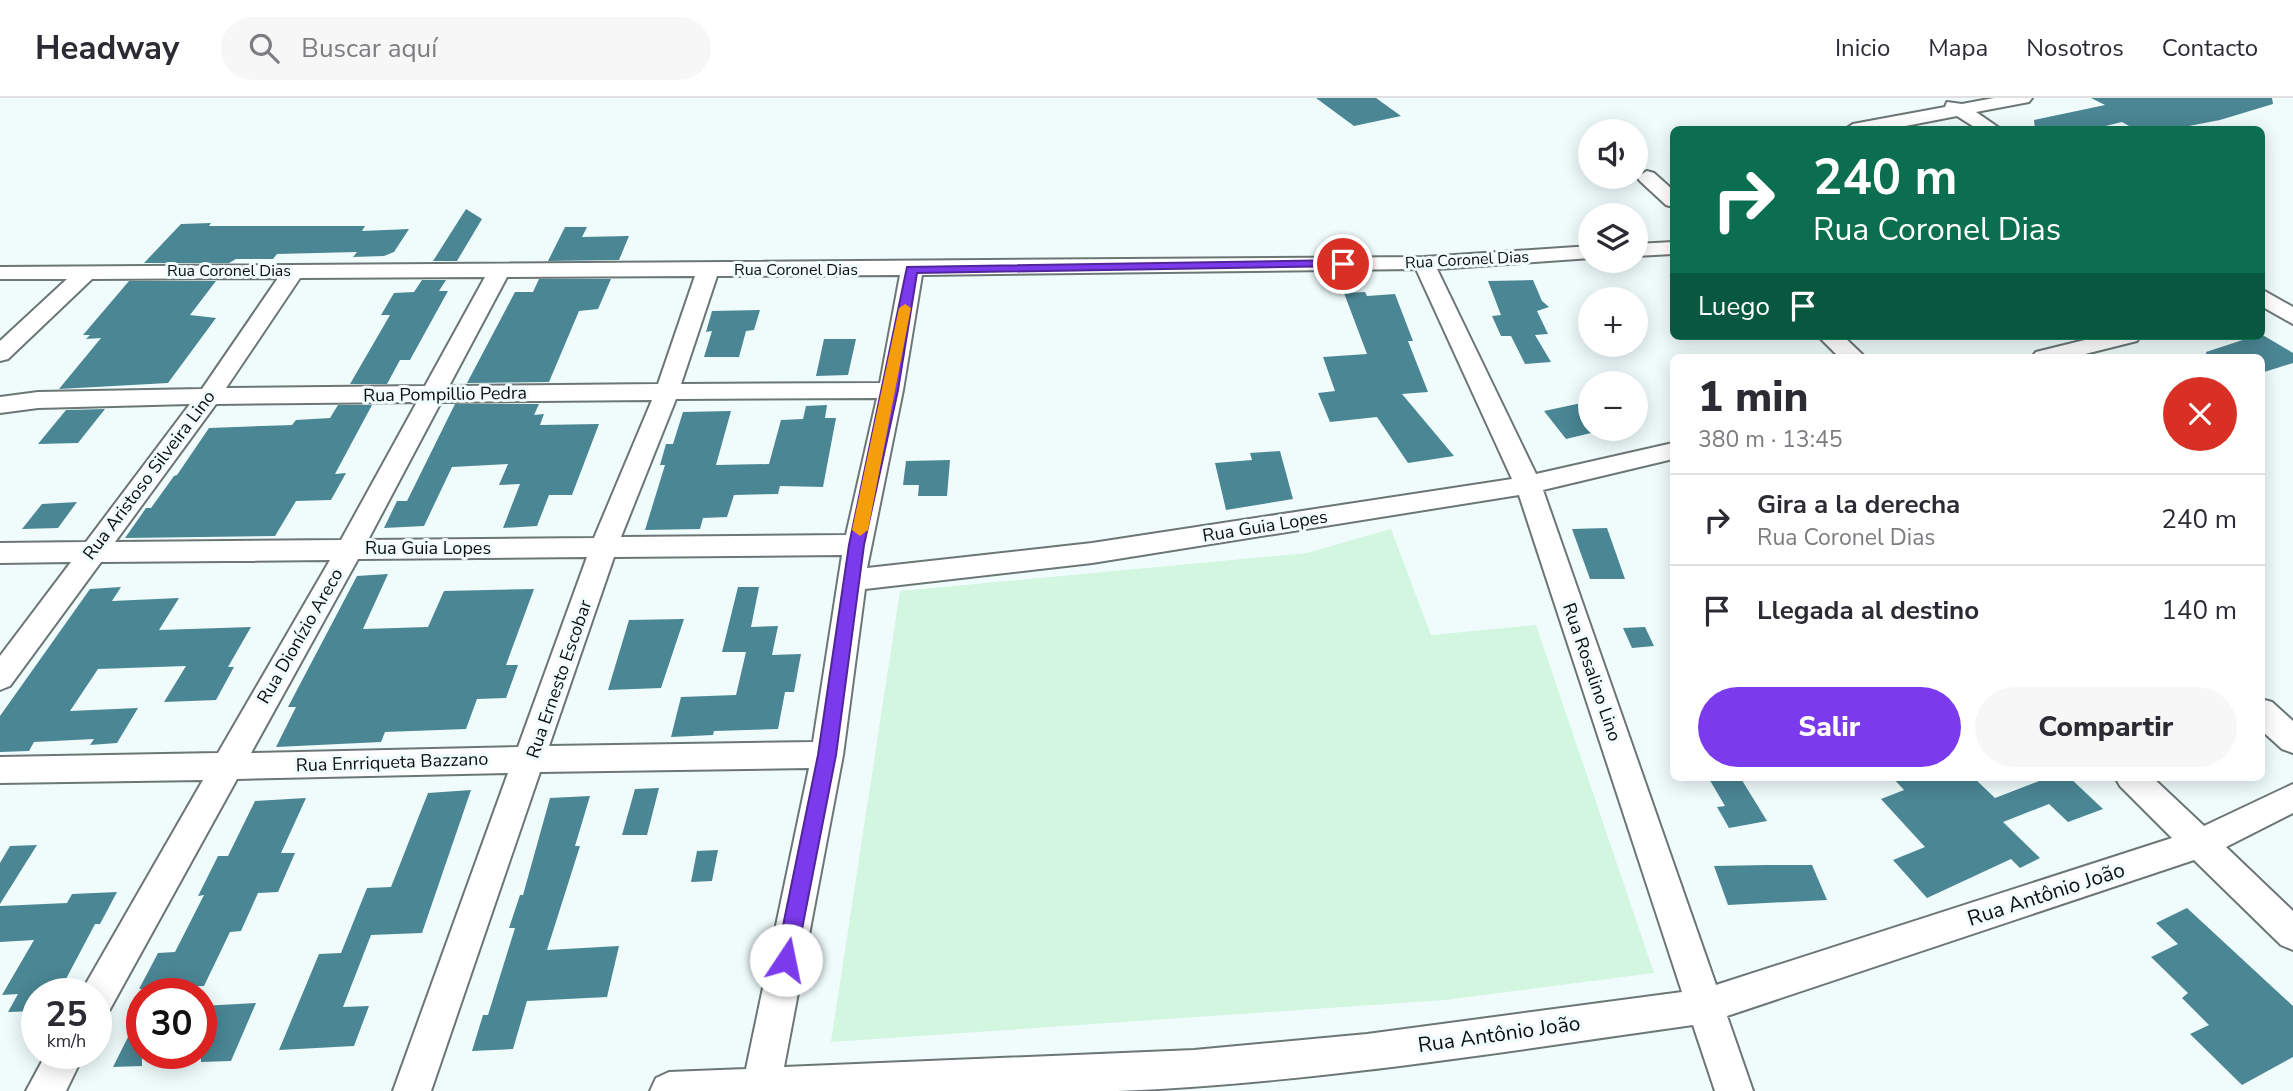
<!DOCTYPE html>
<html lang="es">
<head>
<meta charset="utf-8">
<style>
  body { margin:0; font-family:"Nunito Sans",sans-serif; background:#f7f7f7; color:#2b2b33; height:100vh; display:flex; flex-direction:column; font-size:26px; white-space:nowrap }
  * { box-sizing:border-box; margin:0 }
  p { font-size:23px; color:#7c7c81 }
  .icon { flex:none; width:38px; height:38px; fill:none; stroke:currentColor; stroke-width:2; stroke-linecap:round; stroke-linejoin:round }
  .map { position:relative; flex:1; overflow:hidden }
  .panel { position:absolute; left:1670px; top:256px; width:595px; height:427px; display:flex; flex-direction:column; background:#fff; border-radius:10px; box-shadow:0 4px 18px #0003 }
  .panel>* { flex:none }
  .hud { position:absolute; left:1670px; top:28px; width:595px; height:214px; border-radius:10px; box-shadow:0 4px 18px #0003; background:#0b6e4f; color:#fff; overflow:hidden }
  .controls { position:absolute; left:1578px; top:21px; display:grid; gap:14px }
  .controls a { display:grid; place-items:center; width:70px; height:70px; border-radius:50%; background:#fff; box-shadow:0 4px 18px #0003; font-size:35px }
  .speed { position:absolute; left:21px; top:880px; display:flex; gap:14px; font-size:35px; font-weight:700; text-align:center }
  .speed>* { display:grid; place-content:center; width:91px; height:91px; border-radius:50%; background:#fff; box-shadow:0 4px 18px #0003; line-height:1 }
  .speed small { font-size:18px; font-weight:400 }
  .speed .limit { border:10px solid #d22; background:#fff; color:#111 }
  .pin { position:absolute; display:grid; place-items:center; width:60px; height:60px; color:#fff; margin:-30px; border:4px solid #fff; border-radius:50%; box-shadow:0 2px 7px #0007 }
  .me { position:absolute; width:77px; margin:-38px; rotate:11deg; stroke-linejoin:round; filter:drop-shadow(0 0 5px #0008) }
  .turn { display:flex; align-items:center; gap:24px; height:147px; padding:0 28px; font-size:32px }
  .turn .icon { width:91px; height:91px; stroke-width:2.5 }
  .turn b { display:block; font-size:49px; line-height:60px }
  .then { display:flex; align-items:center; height:66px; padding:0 28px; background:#0003; gap:14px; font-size:26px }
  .round { display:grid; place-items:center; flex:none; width:74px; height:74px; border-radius:37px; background:#f7f7f7 }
  .overview { display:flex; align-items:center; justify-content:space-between; height:119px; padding:0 28px }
  h1 { font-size:42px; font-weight:800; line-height:52px }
  .cta { display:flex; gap:14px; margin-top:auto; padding:14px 28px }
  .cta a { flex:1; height:80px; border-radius:42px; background:#7c3aed; color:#fff; font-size:28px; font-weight:800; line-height:80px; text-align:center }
  .cta a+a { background:#f7f7f7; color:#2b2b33 }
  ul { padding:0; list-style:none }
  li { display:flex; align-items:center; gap:21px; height:91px; padding:0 28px; border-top:2px solid #e1e1e2 }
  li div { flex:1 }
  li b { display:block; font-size:26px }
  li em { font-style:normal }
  header { display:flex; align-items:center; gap:42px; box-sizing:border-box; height:98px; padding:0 35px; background:#fff; border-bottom:2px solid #e1e1e2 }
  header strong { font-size:33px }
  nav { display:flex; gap:38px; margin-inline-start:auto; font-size:24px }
  .search { width:490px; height:63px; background:#f7f7f7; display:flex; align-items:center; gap:18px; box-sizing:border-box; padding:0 24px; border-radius:38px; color:#7c7c81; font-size:26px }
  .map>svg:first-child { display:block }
  .green { fill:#d2f6e0 }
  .building { fill:#4b8694 }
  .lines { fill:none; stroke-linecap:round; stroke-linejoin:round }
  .street-casing { stroke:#6b7675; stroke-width:4 }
  .street { fill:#fff; fill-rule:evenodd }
  .route { fill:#7c3aed; stroke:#51269a; stroke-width:2 }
  .slow { fill:#f59e0b }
  .labels { text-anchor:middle; stroke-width:6; stroke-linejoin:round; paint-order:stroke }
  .far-street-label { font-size:16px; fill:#0c1010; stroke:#f0fcfc }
  .street-label { font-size:18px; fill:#0c1010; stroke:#f0fcfc }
  .near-street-label { font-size:21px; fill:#0c1010; stroke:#f0fcfc }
</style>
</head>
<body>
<header>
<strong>Headway</strong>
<div class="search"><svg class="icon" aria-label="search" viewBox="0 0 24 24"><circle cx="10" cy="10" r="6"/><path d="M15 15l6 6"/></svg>Buscar aquí</div>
<nav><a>Inicio</a><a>Mapa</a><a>Nosotros</a><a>Contacto</a></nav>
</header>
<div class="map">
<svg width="2293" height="993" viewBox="0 0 2293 993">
  <rect width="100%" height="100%" fill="#f0fcfc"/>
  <polygon class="green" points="1391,431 1431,537 1536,527 1654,875 1445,902 831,944 900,493 1307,455"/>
  <g class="building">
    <polygon points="1316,0 1376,0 1401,18 1354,28"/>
    <polygon points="2091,0 2272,0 2273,6 2220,22 2168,32 2136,32 2122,24 2089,32 2035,32 2034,22 2105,7"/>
    <polygon points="466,111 482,121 457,163 433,163"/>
    <polygon points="211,125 209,128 365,128 362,133 409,131 394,154 384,158 353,159 357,154 277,156 273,161 236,161 229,165 144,165 181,126"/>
    <polygon points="565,129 587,129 582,139 629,138 619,162 548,163"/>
    <polygon points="539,181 611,181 598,211 579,213 549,284 467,285 515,194 533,194"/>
    <polygon points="422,182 446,182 439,193 448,193 410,262 400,262 387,286 350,286 390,217 381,217 394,195 414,194"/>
    <polygon points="1533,182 1542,203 1549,209 1537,213 1548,236 1535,237 1551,264 1525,266 1511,238 1501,238 1492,218 1501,217 1488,183"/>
    <polygon points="129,183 216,183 190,217 216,220 168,285 59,291 101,240 86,241 90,237 83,237"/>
    <polygon points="1365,194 1367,198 1395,196 1413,243 1408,243 1428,294 1402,296 1454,358 1408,365 1377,319 1330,324 1318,295 1335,293 1323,259 1367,256 1344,195"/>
    <polygon points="760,212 754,232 746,233 739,259 704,259 712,233 706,234 712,213"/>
    <polygon points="2261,236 2293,255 2293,265 2261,275 2261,259 2207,259 2206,254"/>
    <polygon points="824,241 856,241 848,277 816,278"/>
    <polygon points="1591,303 1591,335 1566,341 1544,313"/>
    <polygon points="455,306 539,306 534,317 544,316 540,327 599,326 572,397 549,397 537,428 503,430 520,386 499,387 508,366 452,369 424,428 384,430 397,403 407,403"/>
    <polygon points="338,307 372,307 335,376 346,375 331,402 296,403 275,438 125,440 146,410 151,410 174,378 177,377 209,330 292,327 296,322 330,320"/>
    <polygon points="827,307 825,320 836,320 823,389 780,388 778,396 734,397 727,419 703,420 700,431 645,432 665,367 660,367 666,346 673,346 683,314 731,313 716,367 769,366 781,322 803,321 806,308"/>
    <polygon points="105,311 78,345 38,346 66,312"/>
    <polygon points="1280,353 1293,401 1226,412 1215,365 1252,362 1250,355"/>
    <polygon points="950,362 947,398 918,398 919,387 903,387 906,363"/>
    <polygon points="77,404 58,430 22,431 42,406"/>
    <polygon points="1607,430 1625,481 1590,481 1572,431"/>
    <polygon points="388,476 363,531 428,529 444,493 534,491 506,567 518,567 506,600 477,601 466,631 385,634 381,644 276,649 296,609 288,609 357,478"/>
    <polygon points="121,489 112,503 179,500 159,532 251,529 228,569 234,569 216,602 164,604 186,568 98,571 70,613 138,610 117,645 90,647 94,641 34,644 29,653 0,654 0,618 90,491"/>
    <polygon points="738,489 759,489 751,529 778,528 772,557 801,556 794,594 785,594 778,631 714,633 713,637 671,639 681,599 736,597 746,554 722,554"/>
    <polygon points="684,521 661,590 608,592 629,522"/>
    <polygon points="1645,529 1654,548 1632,550 1623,530"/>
    <polygon points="1708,679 1740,679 1767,723 1729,730 1717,709 1725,708"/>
    <polygon points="1892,679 1973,679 1995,700 2050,679 2069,679 2103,711 2068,724 2049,706 2003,724 2040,760 2020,770 2011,761 1927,800 1893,762 1925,749 1881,701 1904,692"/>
    <polygon points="659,690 647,737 622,737 635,691"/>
    <polygon points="471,692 422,835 371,837 343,909 369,908 354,948 279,952 319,856 341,855 367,790 391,789 428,695"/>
    <polygon points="590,698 575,748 580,748 547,852 619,848 607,899 527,903 513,951 472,953 483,917 488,917 515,830 509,830 520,797 523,797 550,700"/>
    <polygon points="306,700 281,755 295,755 278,794 258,795 241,833 230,834 204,888 139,891 158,855 175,854 204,797 198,798 218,758 228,758 255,703"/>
    <polygon points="37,747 0,806 0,765 10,748"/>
    <polygon points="718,752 712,783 691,784 697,753"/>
    <polygon points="1767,767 1812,767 1827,802 1728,807 1714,768"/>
    <polygon points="117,794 100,826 95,826 58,896 37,896 37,913 8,914 18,896 2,897 34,842 0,844 0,808 67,805 72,796"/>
    <polygon points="2187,810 2293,908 2293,959 2242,987 2190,936 2209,927 2182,900 2188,895 2151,859 2178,846 2156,825"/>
    <polygon points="256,905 231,963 201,964 201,908"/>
    <polygon points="142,911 142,968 113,969"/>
  </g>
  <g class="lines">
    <defs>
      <g id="street">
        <polygon points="1994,0 2032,0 2029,4 1976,14 2002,32 1979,32 1957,18 1885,32 1844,32 1853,26 1945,9 1947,4 1962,6"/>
        <polygon points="1647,73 1654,75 1673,92 1673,109 1666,107 1640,83 1637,79"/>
        <polygon points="1673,144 1673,156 1636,158 1636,146"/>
        <path d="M1591 148V160L1437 171 1536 376 1673 345V361L1543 392 1716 887 2172 740 2120 688 2115 679H2152L2204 728 2293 686V715L2226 749 2293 813V852L2281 847 2194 762 1727 918 1753 993H1715L1693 927C1502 954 1311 985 1118 993H650L656 980 669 974 746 971 809 670 540 674 431 993H393L508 675 237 681 109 913 96 918V896H80L203 682 0 685V659L218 655 330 462 101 464 10 588 0 592V558L71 464 0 465V445L86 444 190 306 38 310 0 315V299L38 294 202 291 278 180 92 181 8 261 0 263V243L67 181H0V169L1424 159ZM1416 171 1512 381 1092 445 867 470 903 292 922 177ZM900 177 880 285 681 286 717 178ZM695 178 658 286 449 288 507 179ZM485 179 425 288 226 290 300 180ZM877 300 846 437 621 439 676 301ZM652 302 594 440 368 442 441 304ZM417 304 341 442 115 444 216 306ZM1519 397 1682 894 1367 936 1194 952 784 969 843 657 865 491 1092 465ZM842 457 813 644 549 648 614 459ZM587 459 518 649 251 655 358 461Z"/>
        <polygon points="2261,191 2293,209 2293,226 2261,208"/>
        <polygon points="1818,238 1843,238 1865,259 1839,259"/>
        <polygon points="2101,238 2140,238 2137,243 2073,259 2032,259 2036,254"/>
        <polygon points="2261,601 2272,604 2293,623 2293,655 2282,651 2261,632"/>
        <polygon points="46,956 84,956 66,993 26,993"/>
      </g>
    </defs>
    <use href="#street" class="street-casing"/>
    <use href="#street" class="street"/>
  </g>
  <polygon class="route" points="1343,162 1349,166 1347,168 917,175 898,292 864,447 836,657 796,862 793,869 786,871 779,869 776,862 818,657 849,447 907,169"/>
  <polygon class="slow" points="905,206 911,210 868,432 860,438 852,432 899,210"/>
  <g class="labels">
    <g class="far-street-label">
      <text transform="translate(1467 161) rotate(-3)" y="6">Rua Coronel Dias</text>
      <text x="796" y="177">Rua Coronel Dias</text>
      <text x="229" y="178">Rua Coronel Dias</text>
    </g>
    <g class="street-label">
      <text transform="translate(445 296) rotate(-1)" y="6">Rua Pompillio Pedra</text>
      <text transform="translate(149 377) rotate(-53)" y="6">Rua Aristoso Silveira Lino</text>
      <text transform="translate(1265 428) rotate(-9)" y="6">Rua Guia Lopes</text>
      <text x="428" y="456">Rua Guia Lopes</text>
      <text transform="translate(300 538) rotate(-60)" y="6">Rua Dionízio Areco</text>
      <text transform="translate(1592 574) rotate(71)" y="6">Rua Rosalino Lino</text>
      <text transform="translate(559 581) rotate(-71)" y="6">Rua Ernesto Escobar</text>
      <text transform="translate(392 664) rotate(-2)" y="6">Rua Enrriqueta Bazzano</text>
    </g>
    <g class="near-street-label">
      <text transform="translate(2046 796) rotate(-18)" y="7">Rua Antônio João</text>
      <text transform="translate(1499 936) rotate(-8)" y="7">Rua Antônio João</text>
    </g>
  </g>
</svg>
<div class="controls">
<a><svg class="icon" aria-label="sound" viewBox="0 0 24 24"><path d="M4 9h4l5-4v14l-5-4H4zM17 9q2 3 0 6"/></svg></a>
<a><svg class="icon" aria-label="layers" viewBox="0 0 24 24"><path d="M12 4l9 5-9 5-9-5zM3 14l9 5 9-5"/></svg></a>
<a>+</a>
<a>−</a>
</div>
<div class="speed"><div>25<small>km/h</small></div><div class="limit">30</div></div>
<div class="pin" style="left:1343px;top:166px;background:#d93025"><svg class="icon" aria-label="arrive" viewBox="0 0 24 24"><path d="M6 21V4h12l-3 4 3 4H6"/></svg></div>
<svg class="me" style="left:786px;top:862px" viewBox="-20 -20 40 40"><circle r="19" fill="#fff"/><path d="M0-13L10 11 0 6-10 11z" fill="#7c3aed"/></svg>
<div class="hud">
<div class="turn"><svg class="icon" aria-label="right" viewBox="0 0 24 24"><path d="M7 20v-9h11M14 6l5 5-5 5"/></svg><div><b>240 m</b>Rua Coronel Dias</div></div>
<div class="then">Luego<svg class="icon" aria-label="arrive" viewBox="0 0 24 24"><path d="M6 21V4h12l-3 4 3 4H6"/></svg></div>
</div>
<section class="panel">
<div class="overview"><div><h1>1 min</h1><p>380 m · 13:45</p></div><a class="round" style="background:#d93025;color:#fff"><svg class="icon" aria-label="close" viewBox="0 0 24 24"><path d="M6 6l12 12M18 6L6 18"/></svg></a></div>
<ul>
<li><svg class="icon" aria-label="right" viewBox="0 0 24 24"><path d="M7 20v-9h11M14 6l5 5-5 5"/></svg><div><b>Gira a la derecha</b><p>Rua Coronel Dias</p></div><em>240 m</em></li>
<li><svg class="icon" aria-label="arrive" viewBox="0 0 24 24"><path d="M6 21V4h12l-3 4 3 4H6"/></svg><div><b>Llegada al destino</b></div><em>140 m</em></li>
</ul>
<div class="cta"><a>Salir</a><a>Compartir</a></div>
</section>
</div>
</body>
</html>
